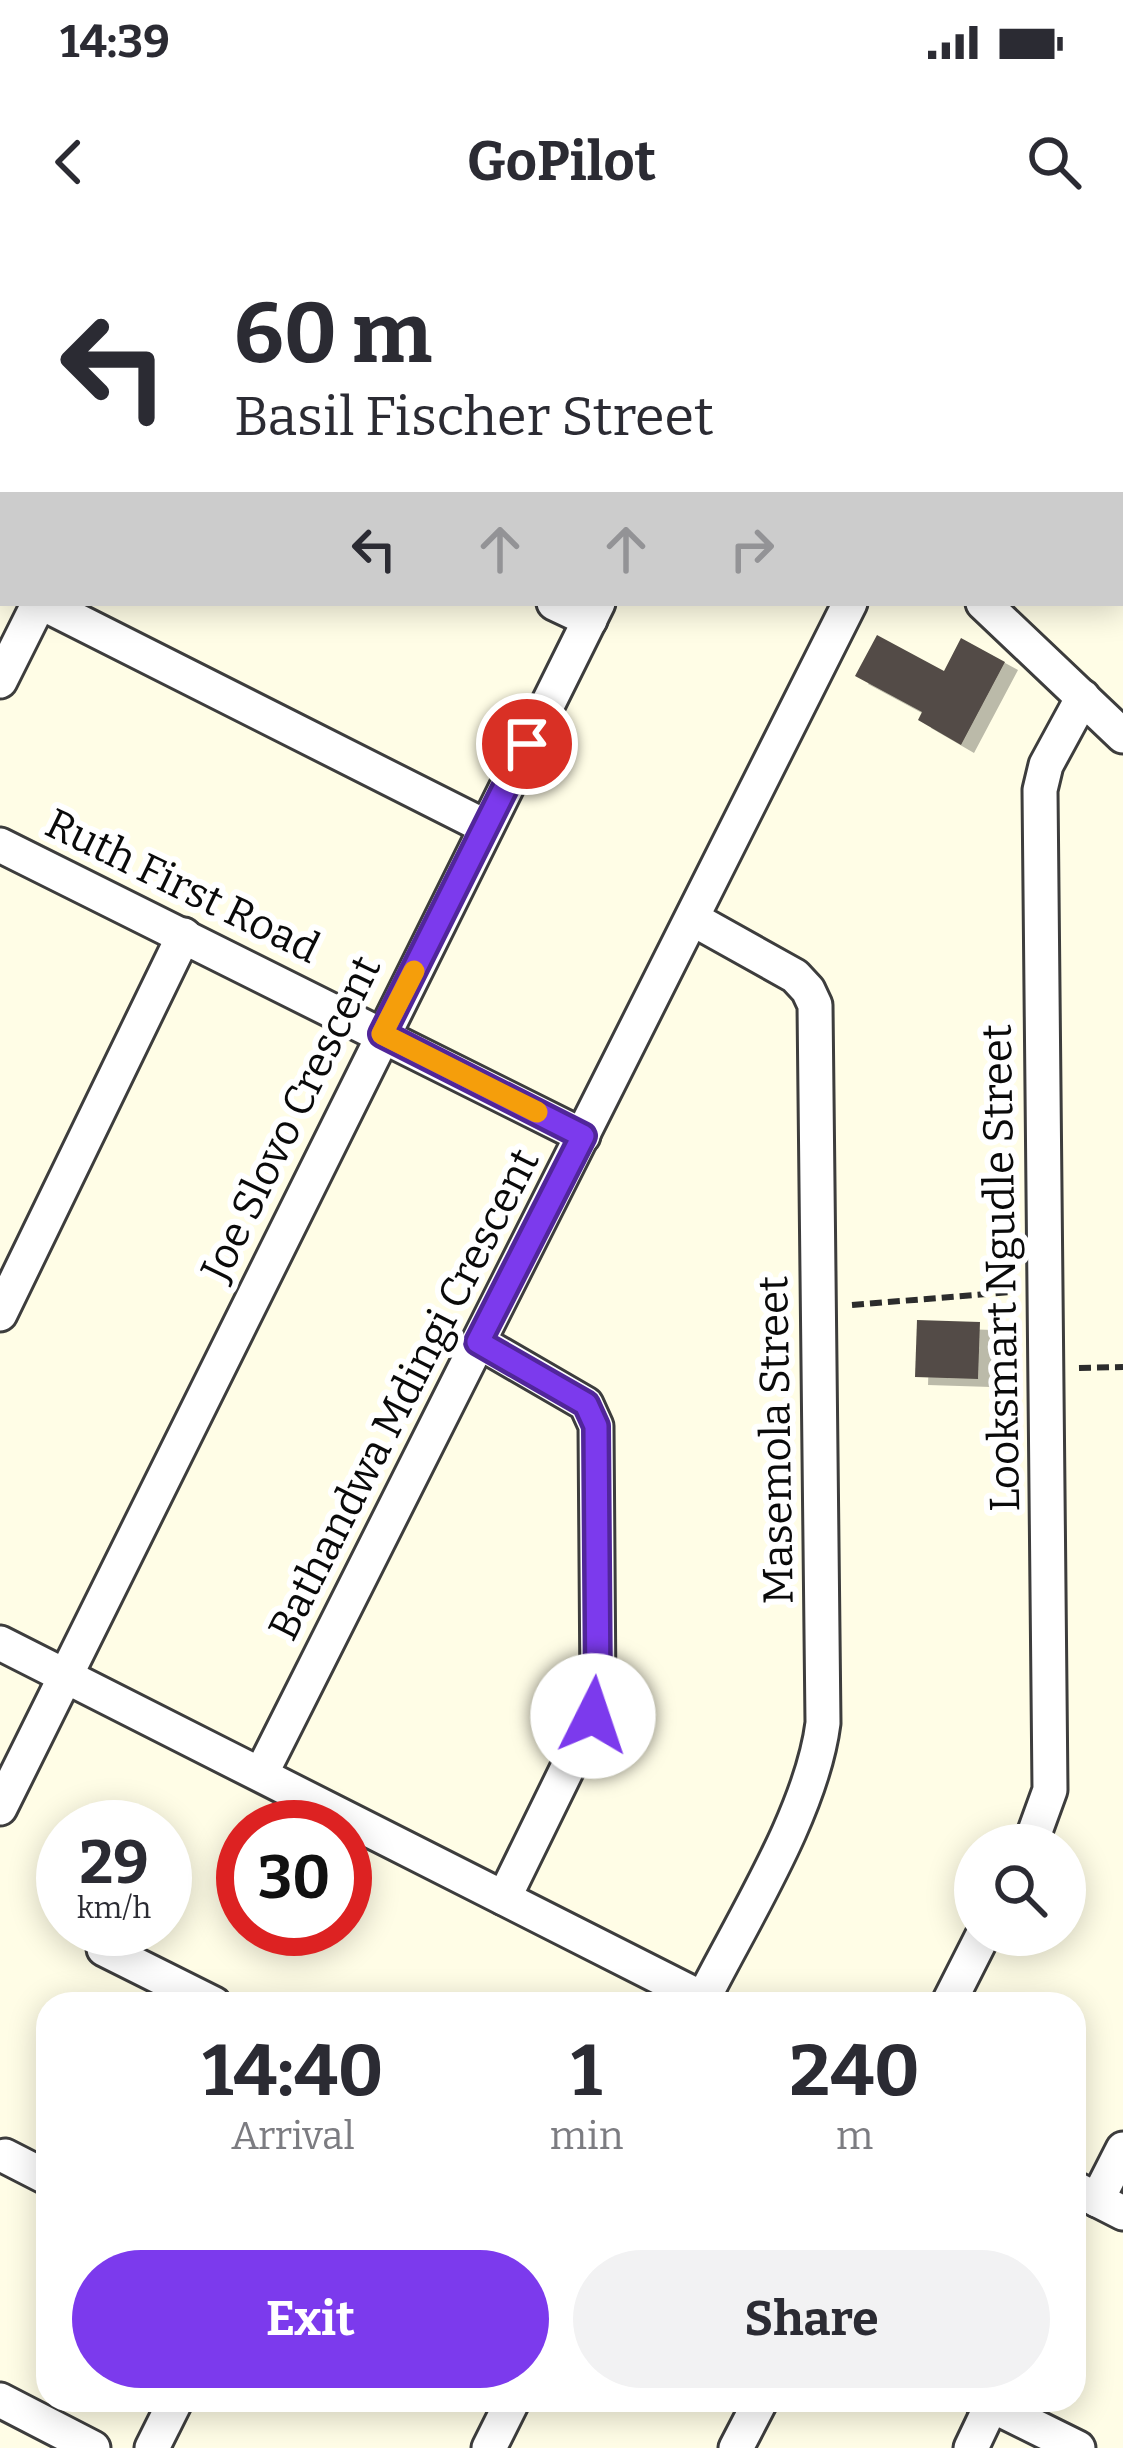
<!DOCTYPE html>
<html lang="en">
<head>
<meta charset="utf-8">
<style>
  body { margin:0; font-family:Bitter,serif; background:#f2f2f3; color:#2b2b33; height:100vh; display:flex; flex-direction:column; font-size:45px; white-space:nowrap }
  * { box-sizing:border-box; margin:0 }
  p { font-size:39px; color:#7c7c81 }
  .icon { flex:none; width:66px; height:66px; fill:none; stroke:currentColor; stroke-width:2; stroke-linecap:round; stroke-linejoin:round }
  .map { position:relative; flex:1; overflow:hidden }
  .side { position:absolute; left:36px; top:1752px; width:1050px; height:420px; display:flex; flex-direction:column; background:#fff; border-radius:36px; box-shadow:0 6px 30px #0003 }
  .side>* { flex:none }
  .banner { position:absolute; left:0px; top:0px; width:1125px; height:366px; box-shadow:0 6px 30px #0003; background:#fff; color:#2b2b33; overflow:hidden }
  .buttons { position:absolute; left:954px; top:1584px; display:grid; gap:24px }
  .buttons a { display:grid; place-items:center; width:132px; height:132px; border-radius:50%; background:#fff; box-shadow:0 6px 30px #0003; font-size:60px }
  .speed { position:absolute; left:36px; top:1560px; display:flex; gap:24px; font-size:60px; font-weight:700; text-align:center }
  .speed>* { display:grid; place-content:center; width:156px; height:156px; border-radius:50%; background:#fff; box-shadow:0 6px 30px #0003; line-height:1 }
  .speed small { font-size:30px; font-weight:400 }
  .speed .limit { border:18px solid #d22; background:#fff; color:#111 }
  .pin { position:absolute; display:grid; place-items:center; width:102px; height:102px; color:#fff; margin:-51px; border:6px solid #fff; border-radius:50%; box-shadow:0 3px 12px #0007 }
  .me { position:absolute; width:132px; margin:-66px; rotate:4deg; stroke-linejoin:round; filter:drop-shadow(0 0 9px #0008) }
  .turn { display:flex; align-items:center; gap:42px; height:252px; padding:0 36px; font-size:54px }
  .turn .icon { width:156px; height:156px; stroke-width:2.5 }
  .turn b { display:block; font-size:84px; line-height:102px }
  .lanes { display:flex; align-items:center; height:114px; padding:0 36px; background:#0003; justify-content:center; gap:60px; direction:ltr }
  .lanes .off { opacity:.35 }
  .eta { display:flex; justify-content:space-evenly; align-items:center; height:204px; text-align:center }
  .eta b { font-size:72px; font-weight:700; line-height:84px }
  .button { display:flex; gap:24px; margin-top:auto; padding:24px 36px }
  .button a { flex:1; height:138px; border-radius:72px; background:#7c3aed; color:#fff; font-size:48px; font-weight:700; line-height:138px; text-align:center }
  .button a+a { background:#f2f2f3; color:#2b2b33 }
  .status { display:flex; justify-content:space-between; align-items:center; height:84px; padding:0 60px; background:#fff; direction:ltr }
  .status svg { height:33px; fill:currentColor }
  header { display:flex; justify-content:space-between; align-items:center; height:156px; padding:0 36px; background:#fff; font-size:54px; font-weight:700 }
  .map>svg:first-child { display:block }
  .building { fill:#534c46; filter:url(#shadow) }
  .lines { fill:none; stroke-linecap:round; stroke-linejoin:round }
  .street-casing { stroke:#3d3d3d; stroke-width:39 }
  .path { stroke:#2c2c2c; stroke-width:6; stroke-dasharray:12 6; stroke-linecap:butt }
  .street { stroke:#fff; stroke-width:33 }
  .route-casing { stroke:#51269a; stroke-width:30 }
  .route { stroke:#7c3aed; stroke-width:21 }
  .slow { stroke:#f59e0b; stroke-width:21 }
  .labels { text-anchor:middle; stroke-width:12; stroke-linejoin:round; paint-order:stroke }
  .street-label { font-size:42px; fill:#0a0a0a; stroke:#fff }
</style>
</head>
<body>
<div class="status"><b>14:39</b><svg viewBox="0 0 49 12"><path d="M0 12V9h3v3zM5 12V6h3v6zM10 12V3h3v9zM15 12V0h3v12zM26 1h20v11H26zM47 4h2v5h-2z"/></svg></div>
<header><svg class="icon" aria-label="back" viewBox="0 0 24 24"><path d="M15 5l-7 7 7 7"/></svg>GoPilot<svg class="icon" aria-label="search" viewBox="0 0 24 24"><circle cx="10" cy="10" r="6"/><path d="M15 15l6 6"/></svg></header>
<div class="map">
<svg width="1123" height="2208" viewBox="0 0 1123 2208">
  <defs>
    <filter id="shadow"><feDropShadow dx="13" dy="8" stdDeviation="0" flood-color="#0004"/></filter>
  </defs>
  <rect width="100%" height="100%" fill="#fffde6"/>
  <g class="building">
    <polygon points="877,395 944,431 961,398 1005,422 961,505 918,480 922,472 855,436"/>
    <polygon points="917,1080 980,1082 978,1139 915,1137"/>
  </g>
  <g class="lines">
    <defs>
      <g id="street">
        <polyline points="292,0 298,3"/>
        <polyline points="221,3 222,0"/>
        <polyline points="451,3 452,0"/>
        <polyline points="0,92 3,93"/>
        <polyline points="0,342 3,344"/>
        <polyline points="42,363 486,587"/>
        <polyline points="554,363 590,380"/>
        <polyline points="983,363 1123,496"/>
        <polyline points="0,441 39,363"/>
        <polyline points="0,605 583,896"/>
        <path d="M693 679 795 736 808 750 815 765 823 1483C812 1571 744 1678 703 1759"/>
        <polyline points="0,1074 184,695"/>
        <polyline points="479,1102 586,1164 596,1186 598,1453 593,1476 504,1658"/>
        <polyline points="0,1403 713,1764"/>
        <polyline points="261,1534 850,363"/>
        <polyline points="0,1568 598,363"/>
        <polyline points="1030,1605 1050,1550 1040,550 1046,525 1083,457"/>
        <polyline points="104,1709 214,1764"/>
        <polyline points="948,1764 983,1695"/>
        <polyline points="5,1916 48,1938"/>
        <polyline points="1074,1948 1123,1973"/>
        <polyline points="1097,1960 1123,1909"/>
        <polyline points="0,2160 93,2208"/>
        <polyline points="981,2160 1078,2208"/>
        <polyline points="152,2208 176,2160"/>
        <polyline points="489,2208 513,2160"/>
        <polyline points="736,2208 761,2160"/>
        <polyline points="971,2208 991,2166"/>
      </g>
    </defs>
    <use href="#street" class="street-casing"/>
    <g class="path">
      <polyline points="1122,297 1123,298"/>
      <polyline points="852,1065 1012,1052"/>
      <polyline points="1079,1128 1123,1127"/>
    </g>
    <use href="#street" class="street"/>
  </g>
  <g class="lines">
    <defs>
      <polyline id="route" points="527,504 382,794 583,896 478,1102 586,1164 596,1186 598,1453 593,1476"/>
    </defs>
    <use href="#route" class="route-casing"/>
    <use href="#route" class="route"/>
    <polyline class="slow" points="414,731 382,794 537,872"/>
  </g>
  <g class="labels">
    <g class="street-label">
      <text transform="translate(183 645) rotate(26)" y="15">Ruth First Road</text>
      <text transform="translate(290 878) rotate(-64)" y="15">Joe Slovo Crescent</text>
      <text transform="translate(1000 1028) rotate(-91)" y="15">Looksmart Ngudle Street</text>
      <text transform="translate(403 1154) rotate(-63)" y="15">Bathandwa Mdingi Crescent</text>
      <text transform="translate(775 1200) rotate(-91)" y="15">Masemola Street</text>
    </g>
  </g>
</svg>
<div class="buttons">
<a><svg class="icon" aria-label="search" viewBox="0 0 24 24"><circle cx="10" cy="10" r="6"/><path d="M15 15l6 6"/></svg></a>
</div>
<div class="speed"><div>29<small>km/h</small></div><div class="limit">30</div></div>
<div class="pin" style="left:527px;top:504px;background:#d93025"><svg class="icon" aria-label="arrive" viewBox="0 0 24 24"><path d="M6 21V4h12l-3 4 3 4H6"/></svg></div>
<svg class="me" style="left:593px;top:1476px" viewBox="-20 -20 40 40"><circle r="19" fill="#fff"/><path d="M0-13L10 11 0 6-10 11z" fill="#7c3aed"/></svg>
<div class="banner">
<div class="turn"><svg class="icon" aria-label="left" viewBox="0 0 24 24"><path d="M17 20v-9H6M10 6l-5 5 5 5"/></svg><div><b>60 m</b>Basil Fischer Street</div></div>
<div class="lanes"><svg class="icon" aria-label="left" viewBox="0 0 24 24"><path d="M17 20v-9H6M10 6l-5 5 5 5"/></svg><svg class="icon off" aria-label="ahead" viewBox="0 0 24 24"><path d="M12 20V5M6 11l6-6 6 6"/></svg><svg class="icon off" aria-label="ahead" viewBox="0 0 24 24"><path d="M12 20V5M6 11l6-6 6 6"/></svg><svg class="icon off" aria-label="right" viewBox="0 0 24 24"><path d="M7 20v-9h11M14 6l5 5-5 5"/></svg></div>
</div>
<section class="side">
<div class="eta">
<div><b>14:40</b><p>Arrival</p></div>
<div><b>1</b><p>min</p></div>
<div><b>240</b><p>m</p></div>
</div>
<div class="button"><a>Exit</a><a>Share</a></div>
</section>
</div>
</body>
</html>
